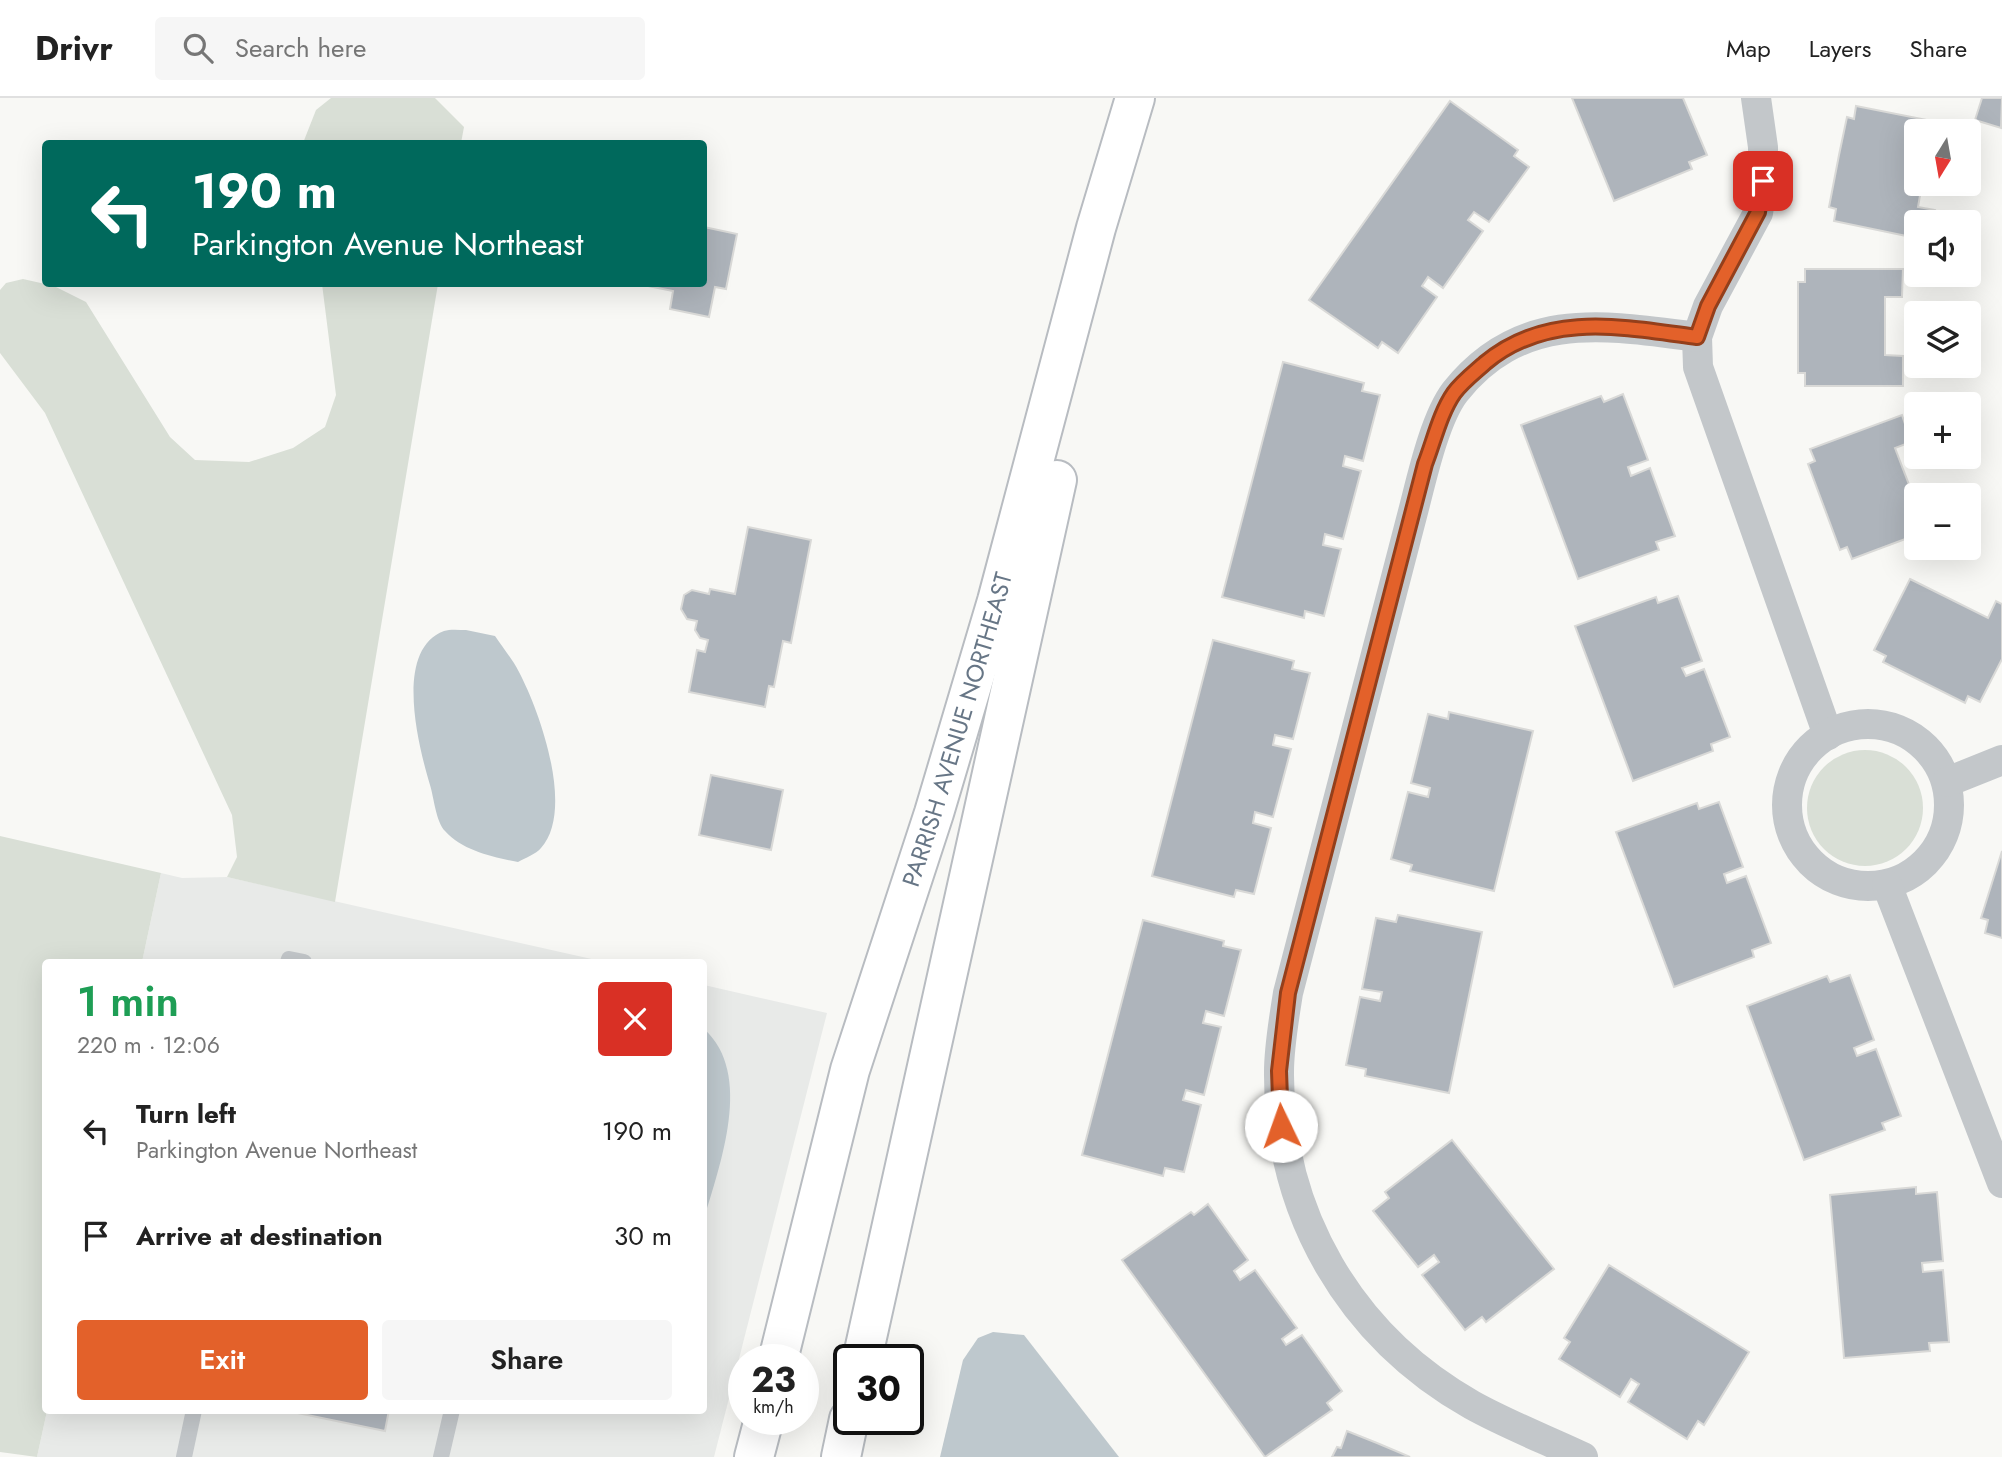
<!DOCTYPE html>
<html lang="en">
<head>
<meta charset="utf-8">
<style>
  body { margin:0; font-family:Jost,sans-serif; background:#f6f6f6; color:#222; height:100vh; display:flex; flex-direction:column; font-size:26px; white-space:nowrap }
  * { box-sizing:border-box; margin:0 }
  p { font-size:23px; color:#767676 }
  .icon { flex:none; width:38px; height:38px; fill:none; stroke:currentColor; stroke-width:2; stroke-linecap:round; stroke-linejoin:round }
  .map { position:relative; flex:1; overflow:hidden }
  .panel { position:absolute; left:42px; top:861px; width:665px; height:455px; display:flex; flex-direction:column; background:#fff; border-radius:7px; box-shadow:0 7px 28px #0002 }
  .panel>* { flex:none }
  .hud { position:absolute; left:42px; top:42px; width:665px; height:147px; border-radius:7px; box-shadow:0 7px 28px #0002; background:#00695c; color:#fff; overflow:hidden }
  .needle { width:46px; rotate:191deg }
  .fabs { position:absolute; left:1904px; top:21px; display:grid; gap:14px }
  .fabs a { display:grid; place-items:center; width:77px; height:77px; border-radius:7px; background:#fff; box-shadow:0 7px 28px #0002; font-size:35px }
  .speed { position:absolute; left:728px; top:1246px; display:flex; gap:14px; font-size:35px; font-weight:700; text-align:center }
  .speed>* { display:grid; place-content:center; width:91px; height:91px; border-radius:50%; background:#fff; box-shadow:0 7px 28px #0002; line-height:1 }
  .speed small { font-size:18px; font-weight:400 }
  .speed .limit { border:4px solid #111; border-radius:10px; background:#fff; color:#111 }
  .pin { position:absolute; display:grid; place-items:center; width:60px; height:60px; color:#fff; margin:-30px; border-radius:14px; box-shadow:0 4px 10px #0006 }
  .me { position:absolute; width:77px; margin:-38px; rotate:357deg; stroke-linejoin:round; filter:drop-shadow(0 0 5px #0008) }
  .turn { display:flex; align-items:center; gap:24px; height:147px; padding:0 35px; font-size:32px }
  .turn .icon { width:91px; height:91px; stroke-width:2.5 }
  .turn b { display:block; font-size:49px; line-height:60px }
  .round { display:grid; place-items:center; flex:none; width:74px; height:74px; border-radius:7px; background:#f6f6f6 }
  .headline { display:flex; align-items:center; justify-content:space-between; height:119px; padding:0 35px }
  h1 { font-size:42px; font-weight:600; line-height:52px; color:#1e9e55 }
  .action { display:flex; gap:14px; margin-top:auto; padding:14px 35px }
  .action a { flex:1; height:80px; border-radius:7px; background:#e3612a; color:#fff; font-size:28px; font-weight:600; line-height:80px; text-align:center }
  .action a+a { background:#f6f6f6; color:#222 }
  ul { padding:0; list-style:none }
  li { display:flex; align-items:center; gap:21px; height:105px; padding:0 35px }
  li div { flex:1 }
  li b { display:block; font-size:26px }
  li em { font-style:normal }
  header { display:flex; align-items:center; gap:42px; box-sizing:border-box; height:98px; padding:0 35px; background:#fff; border-bottom:2px solid #e0e0e0 }
  header strong { font-size:33px }
  nav { display:flex; gap:38px; margin-inline-start:auto; font-size:24px }
  .search { width:490px; height:63px; background:#f6f6f6; display:flex; align-items:center; gap:18px; box-sizing:border-box; padding:0 24px; border-radius:7px; color:#767676; font-size:26px }
  .map>svg:first-child { display:block }
  .built { fill:#e8eae8 }
  .green { fill:#d9dfd6 }
  .water { fill:#bec8cd }
  .building { fill:#aeb4bb; stroke:#d9d9d7; stroke-width:2 }
  .lines { fill:none; stroke-linecap:round; stroke-linejoin:round }
  .secondary-casing { stroke:#b8bcc1; stroke-width:42 }
  .service { stroke:#c3c7ca; stroke-width:16 }
  .minor { stroke:#c3c7ca; stroke-width:30 }
  .secondary { stroke:#fff; stroke-width:38 }
  .route-casing { stroke:#943f1b; stroke-width:18 }
  .route { stroke:#e3612a; stroke-width:12 }
  .labels { text-anchor:middle; stroke-width:7; stroke-linejoin:round; paint-order:stroke }
  .street-label { font-size:24px; fill:#677686; stroke:#fff }
</style>
</head>
<body>
<header>
<strong>Drivr</strong>
<div class="search"><svg class="icon" aria-label="search" viewBox="0 0 24 24"><circle cx="10" cy="10" r="6"/><path d="M15 15l6 6"/></svg>Search here</div>
<nav><a>Map</a><a>Layers</a><a>Share</a></nav>
</header>
<div class="map">
<svg width="2002" height="1359" viewBox="0 0 2002 1359">
  <rect width="100%" height="100%" fill="#f8f8f5"/>
  <g class="built">
    <polygon points="161,775 182,780 227,779 605,864 142,864"/>
    <polygon points="704,887 827,915 714,1359 37,1359 47,1313 704,1312"/>
  </g>
  <g class="green">
    <polygon points="331,0 435,0 464,29 461,45 303,45 316,12"/>
    <polygon points="23,181 54,188 86,204 170,339 195,362 249,364 293,350 325,329 336,297 322,186 438,186 335,804 227,779 237,759 232,717 45,315 0,255 0,192 6,185"/>
    <circle cx="1865" cy="710" r="58"/>
    <polygon points="0,738 161,775 142,864 46,864 47,1313 37,1359 0,1354"/>
  </g>
  <g class="water">
    <path d="M466 532 495 538C503 550 513 562 519 574 540 614 575 712 541 750 536 756 525 760 518 764 493 759 463 753 445 733 436 724 434 700 430 687 419 650 393 552 444 533 450 531 459 532 466 532Z"/>
    <path d="M704 931C754 976 720 1066 704 1121Z"/>
    <polygon points="993,1234 1024,1237 1119,1359 940,1359 963,1262 978,1240"/>
  </g>
  <g class="building">
    <polygon points="1572,0 1683,0 1707,57 1689,64 1692,71 1614,103"/>
    <polygon points="1982,0 2002,0 2001,30 1975,22"/>
    <polygon points="1450,3 1518,52 1514,58 1529,69 1489,124 1474,114 1468,122 1483,133 1443,190 1428,179 1422,188 1437,199 1398,255 1382,244 1378,250 1309,202"/>
    <polygon points="1856,8 1952,27 1951,33 1916,33 1916,86 1922,86 1918,109 1935,112 1933,124 1916,124 1916,140 1834,123 1836,111 1829,109 1839,57 1847,19 1854,21"/>
    <polygon points="704,129 737,136 726,191 715,189 709,219 670,211 673,193 638,186 704,186"/>
    <polygon points="1805,171 1903,171 1902,199 1885,199 1885,257 1903,258 1903,288 1805,288 1805,275 1798,275 1798,184 1805,184"/>
    <polygon points="1283,264 1364,285 1362,293 1380,297 1363,363 1345,358 1343,368 1361,373 1343,441 1325,436 1323,447 1341,451 1324,518 1305,513 1304,520 1222,499"/>
    <polygon points="1623,296 1648,362 1628,369 1631,378 1650,370 1675,438 1656,444 1659,452 1578,481 1521,327 1601,298 1604,304"/>
    <polygon points="1902,317 1911,344 1895,350 1916,405 1916,437 1852,461 1847,449 1840,452 1808,366 1815,363 1810,351"/>
    <polygon points="748,429 811,442 791,545 783,543 774,589 769,588 765,609 689,594 697,552 705,554 708,542 700,540 695,532 697,523 687,521 681,511 684,497 692,492 709,496 710,491 735,496"/>
    <polygon points="1910,481 1988,520 1996,503 2002,506 2002,561 1980,604 1968,598 1965,605 1883,564 1886,558 1874,552"/>
    <polygon points="1678,498 1702,563 1682,570 1686,578 1704,571 1730,639 1711,646 1713,653 1633,683 1575,528 1656,499 1658,505"/>
    <polygon points="1213,542 1294,563 1292,571 1310,575 1293,641 1275,637 1273,647 1291,651 1273,719 1255,714 1253,725 1271,730 1254,796 1236,792 1234,799 1152,778"/>
    <polygon points="1449,614 1533,633 1494,793 1410,773 1412,767 1391,761 1408,694 1428,699 1430,690 1411,685 1428,616 1448,621"/>
    <polygon points="711,677 783,692 771,752 699,737"/>
    <polygon points="1719,704 1743,769 1724,776 1727,785 1746,778 1771,845 1752,852 1754,859 1674,889 1616,734 1697,705 1699,711"/>
    <polygon points="2002,753 2002,840 1985,835 1988,822 1981,820"/>
    <polygon points="1398,817 1482,834 1449,995 1365,978 1366,971 1346,967 1360,899 1380,903 1382,894 1362,891 1376,820 1396,824"/>
    <polygon points="1143,822 1224,843 1223,848 1241,852 1224,918 1206,913 1203,925 1221,929 1204,997 1186,992 1183,1002 1201,1007 1184,1074 1165,1070 1163,1078 1082,1057"/>
    <polygon points="1850,877 1874,942 1854,950 1857,958 1876,951 1901,1018 1882,1025 1885,1032 1804,1062 1747,908 1827,878 1830,884"/>
    <polygon points="1452,1042 1554,1171 1486,1224 1482,1219 1465,1232 1422,1177 1439,1164 1434,1157 1418,1169 1373,1113 1389,1100 1385,1094"/>
    <polygon points="1916,1089 1916,1096 1937,1094 1943,1163 1922,1165 1923,1174 1943,1172 1949,1244 1929,1245 1930,1253 1844,1260 1830,1097"/>
    <polygon points="1208,1106 1248,1162 1234,1173 1240,1182 1255,1172 1297,1230 1282,1241 1286,1247 1302,1237 1342,1293 1327,1305 1332,1312 1265,1359 1122,1162 1191,1114 1194,1117"/>
    <polygon points="1609,1167 1749,1254 1704,1327 1698,1323 1687,1341 1628,1304 1639,1286 1631,1281 1620,1299 1559,1261 1570,1244 1564,1240"/>
    <polygon points="283,1312 389,1312 385,1333"/>
    <polygon points="1347,1333 1377,1345 1410,1359 1332,1359 1337,1349 1341,1350"/>
  </g>
  <g class="lines">
    <defs>
      <g id="secondary">
        <path id="s1" d="M778 1262 850 972 934 715 997 503 1096 130 1135 0"/>
        <polyline points="862,1262 1057,382"/>
        <polyline points="754,1359 764,1321"/>
        <polyline points="841,1359 849,1321"/>
      </g>
    </defs>
    <use href="#secondary" class="secondary-casing"/>
    <g class="service">
      <polyline points="288,864 289,861 304,864"/>
      <polyline points="184,1359 194,1312"/>
      <polyline points="441,1359 452,1312"/>
    </g>
    <g class="minor">
      <polyline points="1756,0 1763,49 1763,83 1758,115 1708,208 1697,239 1698,269 1828,637"/>
      <circle cx="1868" cy="707" r="81"/>
      <polyline points="1947,684 2002,662"/>
      <polyline points="1887,787 2002,1085"/>
      <path d="M1583 1359C1547 1342 1508 1327 1472 1307 1350 1238 1278 1115 1279 974 1279 948 1284 921 1288 895L1414 410C1422 379 1435 320 1455 294 1521 211 1605 227 1697 239"/>
    </g>
    <use href="#secondary" class="secondary"/>
  </g>
  <g class="lines">
    <defs>
      <path id="route" d="M1281 1028 1279 973 1288 895 1425 366C1434 343 1440 315 1454 295 1462 284 1475 274 1485 265 1547 213 1623 229 1697 239L1708 208 1758 114 1763 83"/>
    </defs>
    <use href="#route" class="route-casing"/>
    <use href="#route" class="route"/>
  </g>
  <g class="labels">
    <g class="street-label">
      <text dy="8" stroke="none"><textPath href="#s1" startOffset="656">PARRISH AVENUE NORTHEAST</textPath></text>
    </g>
  </g>
</svg>
<div class="fabs">
<a><svg class="needle" viewBox="-14 -14 28 28"><path d="M0-13l5 13h-10z" fill="#e53935"/><path d="M0 13l5-13h-10z" fill="#767676"/></svg></a>
<a><svg class="icon" aria-label="sound" viewBox="0 0 24 24"><path d="M4 9h4l5-4v14l-5-4H4zM17 9q2 3 0 6"/></svg></a>
<a><svg class="icon" aria-label="layers" viewBox="0 0 24 24"><path d="M12 4l9 5-9 5-9-5zM3 14l9 5 9-5"/></svg></a>
<a>+</a>
<a>−</a>
</div>
<div class="speed"><div>23<small>km/h</small></div><div class="limit">30</div></div>
<div class="pin" style="left:1763px;top:83px;background:#d93025"><svg class="icon" aria-label="arrive" viewBox="0 0 24 24"><path d="M6 21V4h12l-3 4 3 4H6"/></svg></div>
<svg class="me" style="left:1281px;top:1028px" viewBox="-20 -20 40 40"><circle r="19" fill="#fff"/><path d="M0-13L10 11 0 6-10 11z" fill="#e3612a"/></svg>
<div class="hud">
<div class="turn"><svg class="icon" aria-label="left" viewBox="0 0 24 24"><path d="M17 20v-9H6M10 6l-5 5 5 5"/></svg><div><b>190 m</b>Parkington Avenue Northeast</div></div>
</div>
<section class="panel">
<div class="headline"><div><h1>1 min</h1><p>220 m · 12:06</p></div><a class="round" style="background:#d93025;color:#fff"><svg class="icon" aria-label="close" viewBox="0 0 24 24"><path d="M6 6l12 12M18 6L6 18"/></svg></a></div>
<ul>
<li><svg class="icon" aria-label="left" viewBox="0 0 24 24"><path d="M17 20v-9H6M10 6l-5 5 5 5"/></svg><div><b>Turn left</b><p>Parkington Avenue Northeast</p></div><em>190 m</em></li>
<li><svg class="icon" aria-label="arrive" viewBox="0 0 24 24"><path d="M6 21V4h12l-3 4 3 4H6"/></svg><div><b>Arrive at destination</b></div><em>30 m</em></li>
</ul>
<div class="action"><a>Exit</a><a>Share</a></div>
</section>
</div>
</body>
</html>
